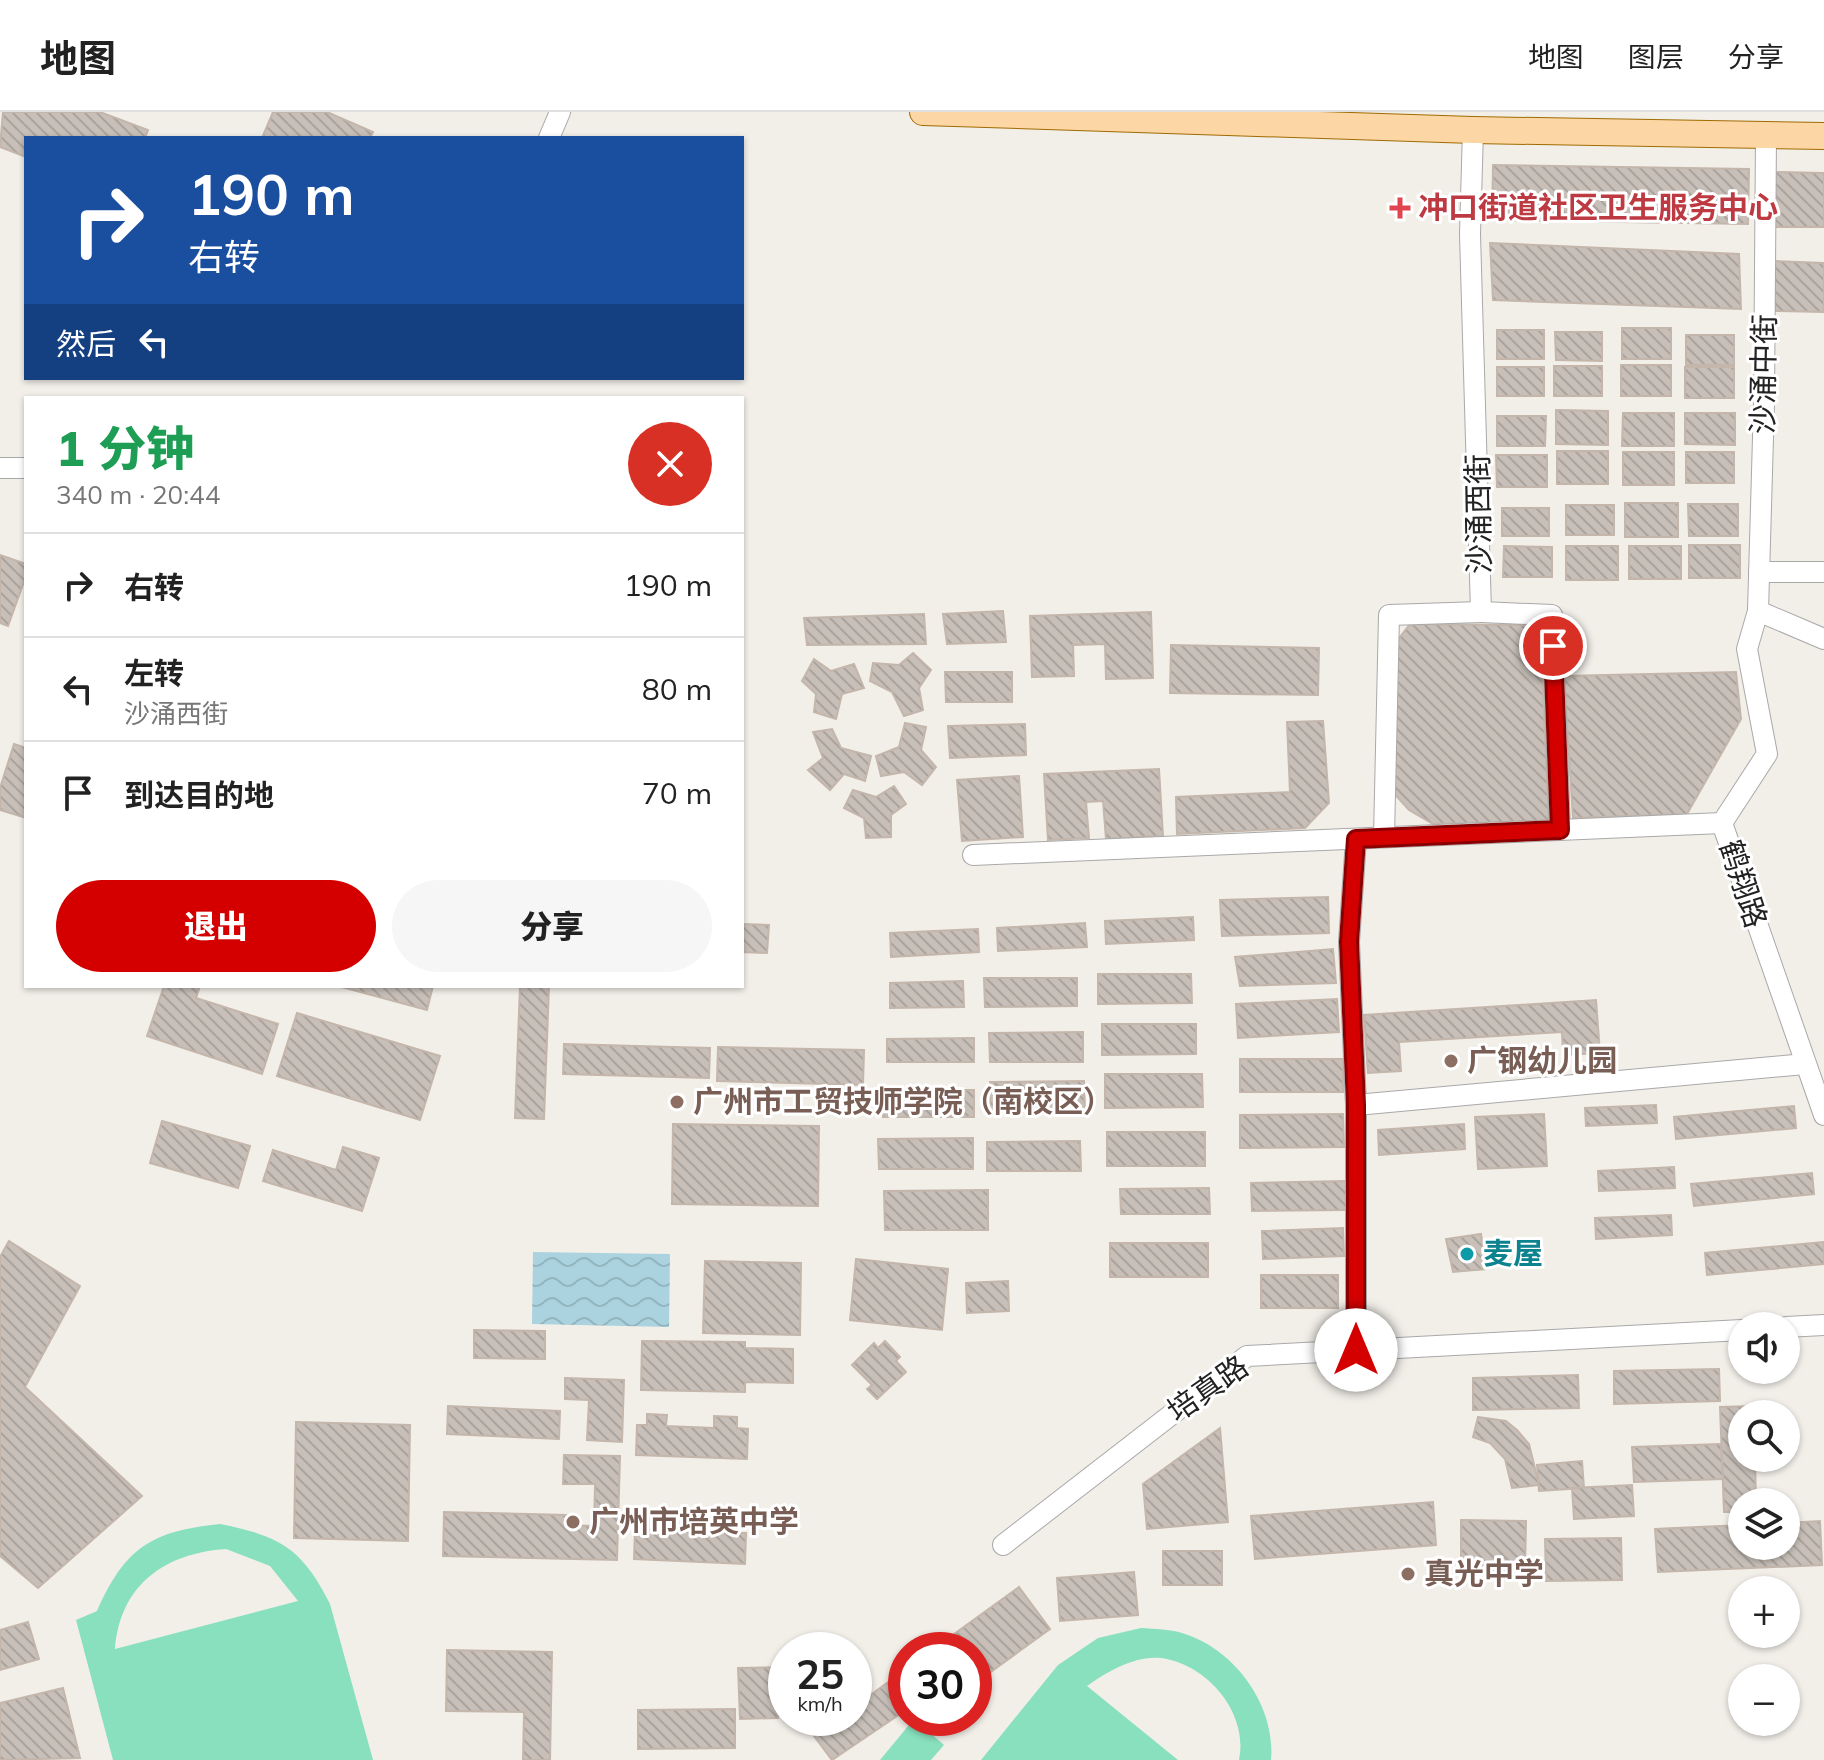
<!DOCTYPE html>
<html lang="zh">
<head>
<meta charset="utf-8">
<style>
  body { margin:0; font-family:Mulish,"Noto Sans SC",sans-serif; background:#f6f6f6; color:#222; height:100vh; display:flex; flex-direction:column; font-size:30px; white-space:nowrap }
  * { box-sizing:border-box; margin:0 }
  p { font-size:26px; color:#767676 }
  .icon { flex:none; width:44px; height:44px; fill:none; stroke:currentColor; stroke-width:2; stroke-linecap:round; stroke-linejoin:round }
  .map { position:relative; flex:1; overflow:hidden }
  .details { position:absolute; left:24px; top:284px; width:720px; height:592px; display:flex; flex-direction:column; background:#fff; border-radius:0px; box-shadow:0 2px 6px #0004 }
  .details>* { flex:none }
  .guide { position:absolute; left:24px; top:24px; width:720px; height:244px; border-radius:0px; box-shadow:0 2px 6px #0004; background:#1a4fa0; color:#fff; overflow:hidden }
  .buttons { position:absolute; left:1728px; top:1200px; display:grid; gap:16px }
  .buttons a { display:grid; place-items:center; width:72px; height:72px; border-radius:50%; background:#fff; box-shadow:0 2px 6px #0004; font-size:40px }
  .speed { position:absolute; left:768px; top:1520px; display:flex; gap:16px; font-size:40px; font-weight:700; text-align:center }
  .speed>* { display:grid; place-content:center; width:104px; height:104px; border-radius:50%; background:#fff; box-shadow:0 2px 6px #0004; line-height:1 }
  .speed small { font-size:20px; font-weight:400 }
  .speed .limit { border:12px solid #d22; background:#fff; color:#111 }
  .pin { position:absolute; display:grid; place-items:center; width:68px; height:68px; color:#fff; margin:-34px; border:4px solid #fff; border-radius:50%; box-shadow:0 2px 8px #0007 }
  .me { position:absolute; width:88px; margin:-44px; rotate:0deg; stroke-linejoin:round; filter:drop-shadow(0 0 6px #0008) }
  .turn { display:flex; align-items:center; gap:28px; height:168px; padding:0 32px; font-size:36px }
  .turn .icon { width:104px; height:104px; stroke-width:2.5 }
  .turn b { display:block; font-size:56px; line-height:68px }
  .then { display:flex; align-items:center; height:76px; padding:0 32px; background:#0003; gap:16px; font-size:30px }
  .round { display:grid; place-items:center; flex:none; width:84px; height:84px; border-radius:42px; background:#f6f6f6 }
  .headline { display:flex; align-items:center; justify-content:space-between; height:136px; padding:0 32px }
  h1 { font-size:48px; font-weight:800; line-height:60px; color:#1e9e55 }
  .button { display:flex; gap:16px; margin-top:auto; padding:16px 32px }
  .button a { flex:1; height:92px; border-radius:48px; background:#d40000; color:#fff; font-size:32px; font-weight:800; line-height:92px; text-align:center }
  .button a+a { background:#f6f6f6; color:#222 }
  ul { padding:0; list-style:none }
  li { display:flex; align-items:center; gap:24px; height:104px; padding:0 32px; border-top:2px solid #e0e0e0 }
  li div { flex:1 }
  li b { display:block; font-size:30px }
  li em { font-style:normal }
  header { display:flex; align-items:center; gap:48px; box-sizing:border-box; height:112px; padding:0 40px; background:#fff; border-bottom:2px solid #e0e0e0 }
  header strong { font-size:38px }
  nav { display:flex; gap:44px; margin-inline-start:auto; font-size:28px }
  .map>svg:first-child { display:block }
  .pitch { fill:#88e0be; fill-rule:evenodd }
  .water { fill:url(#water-waves) }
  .building { fill:url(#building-back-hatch); stroke:#c4b6ab; stroke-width:2 }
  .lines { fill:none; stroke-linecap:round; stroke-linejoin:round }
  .minor-casing { stroke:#a9a9a9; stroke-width:22 }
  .major-casing { stroke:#a06b00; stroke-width:28 }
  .minor { stroke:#fff; stroke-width:20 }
  .major { stroke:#fcd6a4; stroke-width:26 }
  .route-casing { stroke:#8a0000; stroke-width:20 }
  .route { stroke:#d40000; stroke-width:14 }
  .health-dot { fill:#e0444e; stroke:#fff; stroke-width:3 }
  .education-dot { fill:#8d6e63; stroke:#fff; stroke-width:3 }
  .culture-dot { fill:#0f9aa8; stroke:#fff; stroke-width:3 }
  .labels { text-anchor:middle; stroke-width:6; stroke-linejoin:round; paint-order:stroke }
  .health-label { font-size:30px; font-weight:bold; fill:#be3a42; stroke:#fff; text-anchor:start }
  .street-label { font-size:30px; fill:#222; stroke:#fff }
  .education-label { font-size:30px; font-weight:bold; fill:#785e54; stroke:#fff; text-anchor:start }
  .culture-label { font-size:30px; font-weight:bold; fill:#0d838f; stroke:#fff; text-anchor:start }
</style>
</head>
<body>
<header>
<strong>地图</strong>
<nav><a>地图</a><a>图层</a><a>分享</a></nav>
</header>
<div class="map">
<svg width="1824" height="1648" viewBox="0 0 1824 1648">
  <defs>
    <pattern id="water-waves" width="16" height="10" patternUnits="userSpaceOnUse" patternTransform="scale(2)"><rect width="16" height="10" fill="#aad3df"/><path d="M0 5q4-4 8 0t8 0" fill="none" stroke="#92b5bf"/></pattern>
    <pattern id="building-back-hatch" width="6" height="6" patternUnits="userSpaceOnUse" patternTransform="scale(2)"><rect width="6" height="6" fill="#c7bfb8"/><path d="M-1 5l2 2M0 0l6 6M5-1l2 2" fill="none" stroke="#aba49e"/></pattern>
  </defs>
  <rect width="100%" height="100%" fill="#f2efe9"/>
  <g class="pitch">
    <path d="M220 1412C280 1424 302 1436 330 1492L373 1648H113L76 1508 97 1499C125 1436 151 1419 220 1412ZM226 1437 270 1454 298 1489 115 1537C120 1472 166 1441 226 1437Z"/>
    <path d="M1141 1516C1154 1517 1171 1517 1185 1522 1235 1538 1276 1594 1271 1648H1239C1249 1601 1207 1552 1161 1546 1136 1543 1106 1560 1087 1574L1178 1648H981L1058 1553 1098 1526Z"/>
    <polygon points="914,1607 944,1633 931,1648 880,1648"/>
  </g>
  <polygon class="water" points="533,1140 670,1142 669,1215 532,1212"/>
  <g class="building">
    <polygon points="3,0 100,0 148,18 145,26 26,26 26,45 0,35"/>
    <polygon points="273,0 327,0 373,20 370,26 262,26"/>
    <polygon points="1493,53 1749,57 1748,112 1492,108"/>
    <polygon points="1775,60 1824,61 1824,115 1774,115"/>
    <polygon points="1490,131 1739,142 1741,197 1493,188"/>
    <polygon points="1774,149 1824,151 1824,200 1774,199"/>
    <rect x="1622" y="216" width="49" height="31"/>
    <rect x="1497" y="218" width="47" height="29"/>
    <polygon points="1555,220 1602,220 1602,249 1556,248"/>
    <rect x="1686" y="223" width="48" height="30"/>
    <rect x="1621" y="253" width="50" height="31"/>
    <rect x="1554" y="254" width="48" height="30"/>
    <rect x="1497" y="255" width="47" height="29"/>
    <rect x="1685" y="255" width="49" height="31"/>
    <polygon points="1556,298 1608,299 1608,333 1556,332"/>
    <polygon points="1623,301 1674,301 1674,334 1622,334"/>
    <polygon points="1685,301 1735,301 1735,333 1685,332"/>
    <polygon points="1497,304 1546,304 1545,334 1497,334"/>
    <rect x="1557" y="339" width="51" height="33"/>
    <rect x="1623" y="340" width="51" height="33"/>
    <rect x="1686" y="340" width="48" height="31"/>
    <polygon points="1496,343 1547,343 1547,375 1497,375"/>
    <rect x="1625" y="391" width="53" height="34"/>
    <polygon points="1688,392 1738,392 1738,424 1689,424"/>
    <rect x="1566" y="393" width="48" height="30"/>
    <rect x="1502" y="396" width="47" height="28"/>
    <rect x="1689" y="433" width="51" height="33"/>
    <polygon points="1504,434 1552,435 1552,465 1503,465"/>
    <rect x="1566" y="434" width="52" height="34"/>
    <rect x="1629" y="434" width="52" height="33"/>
    <polygon points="0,443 26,452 26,464 8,514 0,511"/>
    <polygon points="1003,499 1006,530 947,532 943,502"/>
    <polygon points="1151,500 1153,566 1106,567 1105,532 1073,533 1074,564 1032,565 1030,504"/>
    <polygon points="924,502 926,532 807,533 804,506"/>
    <polygon points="1410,512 1540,513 1549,709 1433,712 1409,698 1389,676 1396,530"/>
    <polygon points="1171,533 1319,536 1318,583 1170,581"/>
    <polygon points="913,541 931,558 919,576 923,598 904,604 892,580 870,569 873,551 899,553"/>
    <polygon points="814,547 831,559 854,552 864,576 842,582 836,607 814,600 816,582 802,569"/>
    <polygon points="945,560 1012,560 1012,590 946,590"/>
    <polygon points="1736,560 1741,607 1687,702 1573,706 1564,564"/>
    <polygon points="1323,609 1329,691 1305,716 1177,722 1176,685 1290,680 1287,610"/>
    <polygon points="905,611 926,615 921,638 936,655 922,673 904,660 881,664 876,644 899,635"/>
    <polygon points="1025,612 1026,643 950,646 948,614"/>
    <polygon points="832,617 841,636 871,644 865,669 844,662 830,678 808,658 823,646 813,620"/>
    <polygon points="14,632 26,636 26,706 0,698 0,676"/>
    <polygon points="1159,657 1163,724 1106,727 1103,689 1086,690 1089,726 1048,728 1044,662"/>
    <polygon points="1019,664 1023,725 962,729 957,668"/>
    <polygon points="894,674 906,692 891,703 891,725 866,726 864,706 844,696 853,678 876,685"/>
    <polygon points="1328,785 1329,821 1222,824 1220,788"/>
    <polygon points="1193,805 1194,828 1106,832 1105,809"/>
    <polygon points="1085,811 1087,835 998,839 997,816"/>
    <polygon points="742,812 769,813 767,841 742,840"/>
    <polygon points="978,817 979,840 891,845 890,821"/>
    <polygon points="1333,837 1336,871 1240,874 1235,845"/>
    <polygon points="1098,862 1191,862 1192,891 1098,892"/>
    <polygon points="984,866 1077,866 1077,894 985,895"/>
    <polygon points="963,869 964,895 890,896 890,871"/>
    <polygon points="164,874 200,874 196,886 278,912 262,962 147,924"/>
    <polygon points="338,874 433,874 427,898"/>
    <polygon points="520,874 549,874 544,1007 515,1006"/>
    <polygon points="1337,887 1339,920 1238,926 1236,892"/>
    <polygon points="1596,888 1600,941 1563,943 1562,920 1399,930 1401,959 1368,961 1364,903"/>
    <polygon points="297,901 440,944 420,1008 277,964"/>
    <polygon points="1102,912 1196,912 1196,942 1102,943"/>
    <polygon points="1083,920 1083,950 990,950 989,921"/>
    <polygon points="974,926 974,950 887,950 887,927"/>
    <polygon points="564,932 710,936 709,966 563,962"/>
    <polygon points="718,935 864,938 863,973 717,969"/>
    <rect x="1240" y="947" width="103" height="33"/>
    <polygon points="1105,962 1202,962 1203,995 1105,996"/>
    <polygon points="1084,969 1085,1000 990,1000 990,970"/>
    <rect x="883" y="978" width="91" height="27"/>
    <polygon points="1656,993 1657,1011 1586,1014 1585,996"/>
    <polygon points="1794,994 1796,1016 1676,1027 1674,1005"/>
    <polygon points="1343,1002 1344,1035 1240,1036 1240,1003"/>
    <polygon points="1544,1002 1547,1054 1478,1057 1475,1005"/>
    <polygon points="162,1009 250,1034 238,1076 150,1051"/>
    <polygon points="673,1012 819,1014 818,1094 672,1092"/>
    <polygon points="1464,1012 1465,1037 1379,1043 1378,1018"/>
    <rect x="1107" y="1020" width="98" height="34"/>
    <polygon points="973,1026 973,1057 879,1057 878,1027"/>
    <polygon points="1080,1029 1081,1059 987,1059 987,1030"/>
    <polygon points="343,1035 379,1046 362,1099 263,1069 273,1038 336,1058"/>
    <polygon points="1674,1055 1675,1076 1599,1079 1598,1059"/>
    <polygon points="1812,1061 1814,1082 1694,1094 1691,1072"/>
    <polygon points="1346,1069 1346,1098 1252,1099 1251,1071"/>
    <polygon points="1209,1076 1210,1102 1121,1102 1120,1077"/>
    <polygon points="988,1078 988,1118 885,1118 884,1079"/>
    <polygon points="1671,1103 1672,1123 1596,1127 1595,1106"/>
    <polygon points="1343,1116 1344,1144 1263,1147 1262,1119"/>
    <polygon points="1481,1122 1486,1157 1453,1160 1446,1127"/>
    <polygon points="9,1129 80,1174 25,1275 142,1384 38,1476 0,1444 0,1145"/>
    <polygon points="1824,1130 1824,1152 1707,1163 1705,1141"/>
    <rect x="1110" y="1131" width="98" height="34"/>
    <polygon points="856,1147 948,1157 942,1218 850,1208"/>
    <polygon points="705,1149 801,1151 800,1223 703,1221"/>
    <rect x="1261" y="1163" width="77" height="33"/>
    <polygon points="1008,1169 1009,1199 967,1201 966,1171"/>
    <polygon points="474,1218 545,1219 545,1247 474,1246"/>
    <polygon points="642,1229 745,1230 745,1236 793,1237 793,1271 745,1270 745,1280 641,1278"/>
    <polygon points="885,1229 900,1245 896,1249 906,1260 877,1287 867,1277 872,1273 852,1253 874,1231 878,1236"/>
    <polygon points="1719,1257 1720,1289 1614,1292 1614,1259"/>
    <polygon points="1578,1263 1579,1296 1473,1298 1473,1266"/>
    <polygon points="565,1266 624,1268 622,1330 587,1328 589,1288 565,1287"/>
    <polygon points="448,1294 560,1299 559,1327 447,1322"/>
    <polygon points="1753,1294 1753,1302 1742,1302 1742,1346 1755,1346 1756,1390 1742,1390 1742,1400 1724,1400 1720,1295"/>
    <polygon points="647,1302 667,1303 666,1314 714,1316 714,1304 737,1305 737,1316 748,1317 747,1347 636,1343 637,1313 647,1313"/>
    <polygon points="1478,1305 1506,1309 1517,1318 1529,1332 1539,1373 1512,1376 1505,1347 1490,1331 1473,1325"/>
    <polygon points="296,1310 410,1313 408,1429 294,1426"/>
    <polygon points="1220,1316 1228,1410 1147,1417 1143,1372"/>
    <polygon points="1721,1332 1723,1367 1634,1370 1632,1335"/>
    <polygon points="564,1343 620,1344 617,1448 443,1444 444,1400 566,1403 565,1413 594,1414 595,1372 563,1372"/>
    <polygon points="1582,1349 1584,1376 1539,1379 1537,1353"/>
    <polygon points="1632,1373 1634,1404 1574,1407 1572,1376"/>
    <polygon points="1433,1390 1436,1433 1255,1447 1251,1404"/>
    <polygon points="646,1407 665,1408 665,1418 712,1420 713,1409 736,1410 735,1421 746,1421 745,1452 634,1447 635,1417 646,1417"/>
    <polygon points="1461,1408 1526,1409 1525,1460 1461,1459"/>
    <polygon points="1820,1409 1822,1453 1658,1460 1655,1417 1742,1413 1742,1434 1786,1434 1786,1411"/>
    <polygon points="1621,1426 1622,1468 1546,1469 1545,1427"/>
    <rect x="1163" y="1439" width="59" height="34"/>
    <polygon points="1134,1460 1138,1503 1060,1509 1057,1466"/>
    <polygon points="1019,1475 1050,1517 974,1572 974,1538 932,1538"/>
    <polygon points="28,1510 39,1547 0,1558 0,1518"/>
    <polygon points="447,1538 552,1540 550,1648 523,1648 524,1600 446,1599"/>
    <polygon points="786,1555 786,1587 777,1587 778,1606 740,1607 738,1556"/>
    <polygon points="906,1557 906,1598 832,1648 814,1624 839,1606 854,1606 854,1595"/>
    <polygon points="63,1576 80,1646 0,1648 0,1591"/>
    <polygon points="735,1597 735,1636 638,1637 638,1598"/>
  </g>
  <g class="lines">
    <defs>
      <g id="minor">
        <polyline points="1473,18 1470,122 1481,500 1552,503 1560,718"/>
        <polyline points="1766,24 1764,291 1758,499 1747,537 1767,642 1722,711 1824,1003"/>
        <polyline points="549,26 560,0"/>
        <polyline points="0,356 26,356"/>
        <polyline points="1759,460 1824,460"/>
        <polyline points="1758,499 1824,527"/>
        <polyline points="1384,725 1389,503 1481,500"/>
        <polyline points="973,743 1722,711"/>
        <polyline points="1356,993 1805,952"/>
        <polyline points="1786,1215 1824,1213"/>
        <polyline points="1356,1238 1356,993 1349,830 1356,727"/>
        <polyline points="1003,1433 1247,1244 1742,1218"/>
      </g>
      <polyline id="major" points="923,0 1473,18 1824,24"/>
    </defs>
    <use href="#minor" class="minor-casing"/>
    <use href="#major" class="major-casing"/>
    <use href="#minor" class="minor"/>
    <use href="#major" class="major"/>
  </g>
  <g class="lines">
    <defs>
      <polyline id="route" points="1356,1238 1356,993 1349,830 1356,727 1560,718 1553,534"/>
    </defs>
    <use href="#route" class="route-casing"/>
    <use href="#route" class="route"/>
  </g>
  <path class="health-dot" d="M1396 84h8v8h8v8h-8v8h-8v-8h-8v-8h8z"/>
  <g class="education-dot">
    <circle cx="1451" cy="949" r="8"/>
    <circle cx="677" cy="990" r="8"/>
    <circle cx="573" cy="1410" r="8"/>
    <circle cx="1408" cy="1462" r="8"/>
  </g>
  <circle class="culture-dot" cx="1467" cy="1142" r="8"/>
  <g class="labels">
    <g class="health-label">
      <text x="1418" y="106">冲口街道社区卫生服务中心</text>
    </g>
    <g class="street-label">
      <text transform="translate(1764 262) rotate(-89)" y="10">沙涌中街</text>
      <text transform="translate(1479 402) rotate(-91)" y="10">沙涌西街</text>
      <text transform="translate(1743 772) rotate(72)" y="10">鹤翔路</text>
      <text transform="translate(1208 1277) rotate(-35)" y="10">培真路</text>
    </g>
    <g class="education-label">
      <text x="1467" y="959">广钢幼儿园</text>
      <text x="693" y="1000">广州市工贸技师学院（南校区）</text>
      <text x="589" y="1420">广州市培英中学</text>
      <text x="1424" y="1472">真光中学</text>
    </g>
    <g class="culture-label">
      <text x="1483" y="1152">麦屋</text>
    </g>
  </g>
</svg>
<div class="buttons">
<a><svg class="icon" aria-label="sound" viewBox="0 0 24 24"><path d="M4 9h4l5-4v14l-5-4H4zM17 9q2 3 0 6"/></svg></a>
<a><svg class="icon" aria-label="search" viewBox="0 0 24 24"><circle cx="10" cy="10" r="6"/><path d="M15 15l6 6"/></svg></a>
<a><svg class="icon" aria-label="layers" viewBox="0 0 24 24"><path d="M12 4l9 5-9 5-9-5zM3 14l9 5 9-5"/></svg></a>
<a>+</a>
<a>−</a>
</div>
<div class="speed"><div>25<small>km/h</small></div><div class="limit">30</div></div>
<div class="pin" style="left:1553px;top:534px;background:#d93025"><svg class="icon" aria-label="arrive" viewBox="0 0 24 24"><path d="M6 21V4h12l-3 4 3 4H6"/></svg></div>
<svg class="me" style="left:1356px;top:1238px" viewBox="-20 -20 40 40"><circle r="19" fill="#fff"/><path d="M0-13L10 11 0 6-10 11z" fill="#d40000"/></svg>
<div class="guide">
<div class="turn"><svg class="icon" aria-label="right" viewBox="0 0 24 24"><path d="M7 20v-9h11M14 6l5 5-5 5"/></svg><div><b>190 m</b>右转</div></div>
<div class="then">然后<svg class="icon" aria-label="left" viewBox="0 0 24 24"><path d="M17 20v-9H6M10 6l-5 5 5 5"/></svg></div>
</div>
<section class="details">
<div class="headline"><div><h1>1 分钟</h1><p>340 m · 20:44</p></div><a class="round" style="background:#d93025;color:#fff"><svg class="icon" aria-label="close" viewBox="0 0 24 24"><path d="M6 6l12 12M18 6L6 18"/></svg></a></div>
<ul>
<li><svg class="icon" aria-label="right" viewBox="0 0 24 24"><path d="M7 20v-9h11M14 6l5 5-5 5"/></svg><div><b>右转</b></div><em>190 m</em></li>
<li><svg class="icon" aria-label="left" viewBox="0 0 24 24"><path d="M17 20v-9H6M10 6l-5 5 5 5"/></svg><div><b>左转</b><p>沙涌西街</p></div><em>80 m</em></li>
<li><svg class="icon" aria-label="arrive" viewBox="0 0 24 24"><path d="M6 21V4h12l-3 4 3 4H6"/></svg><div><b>到达目的地</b></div><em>70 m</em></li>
</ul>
<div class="button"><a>退出</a><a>分享</a></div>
</section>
</div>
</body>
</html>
